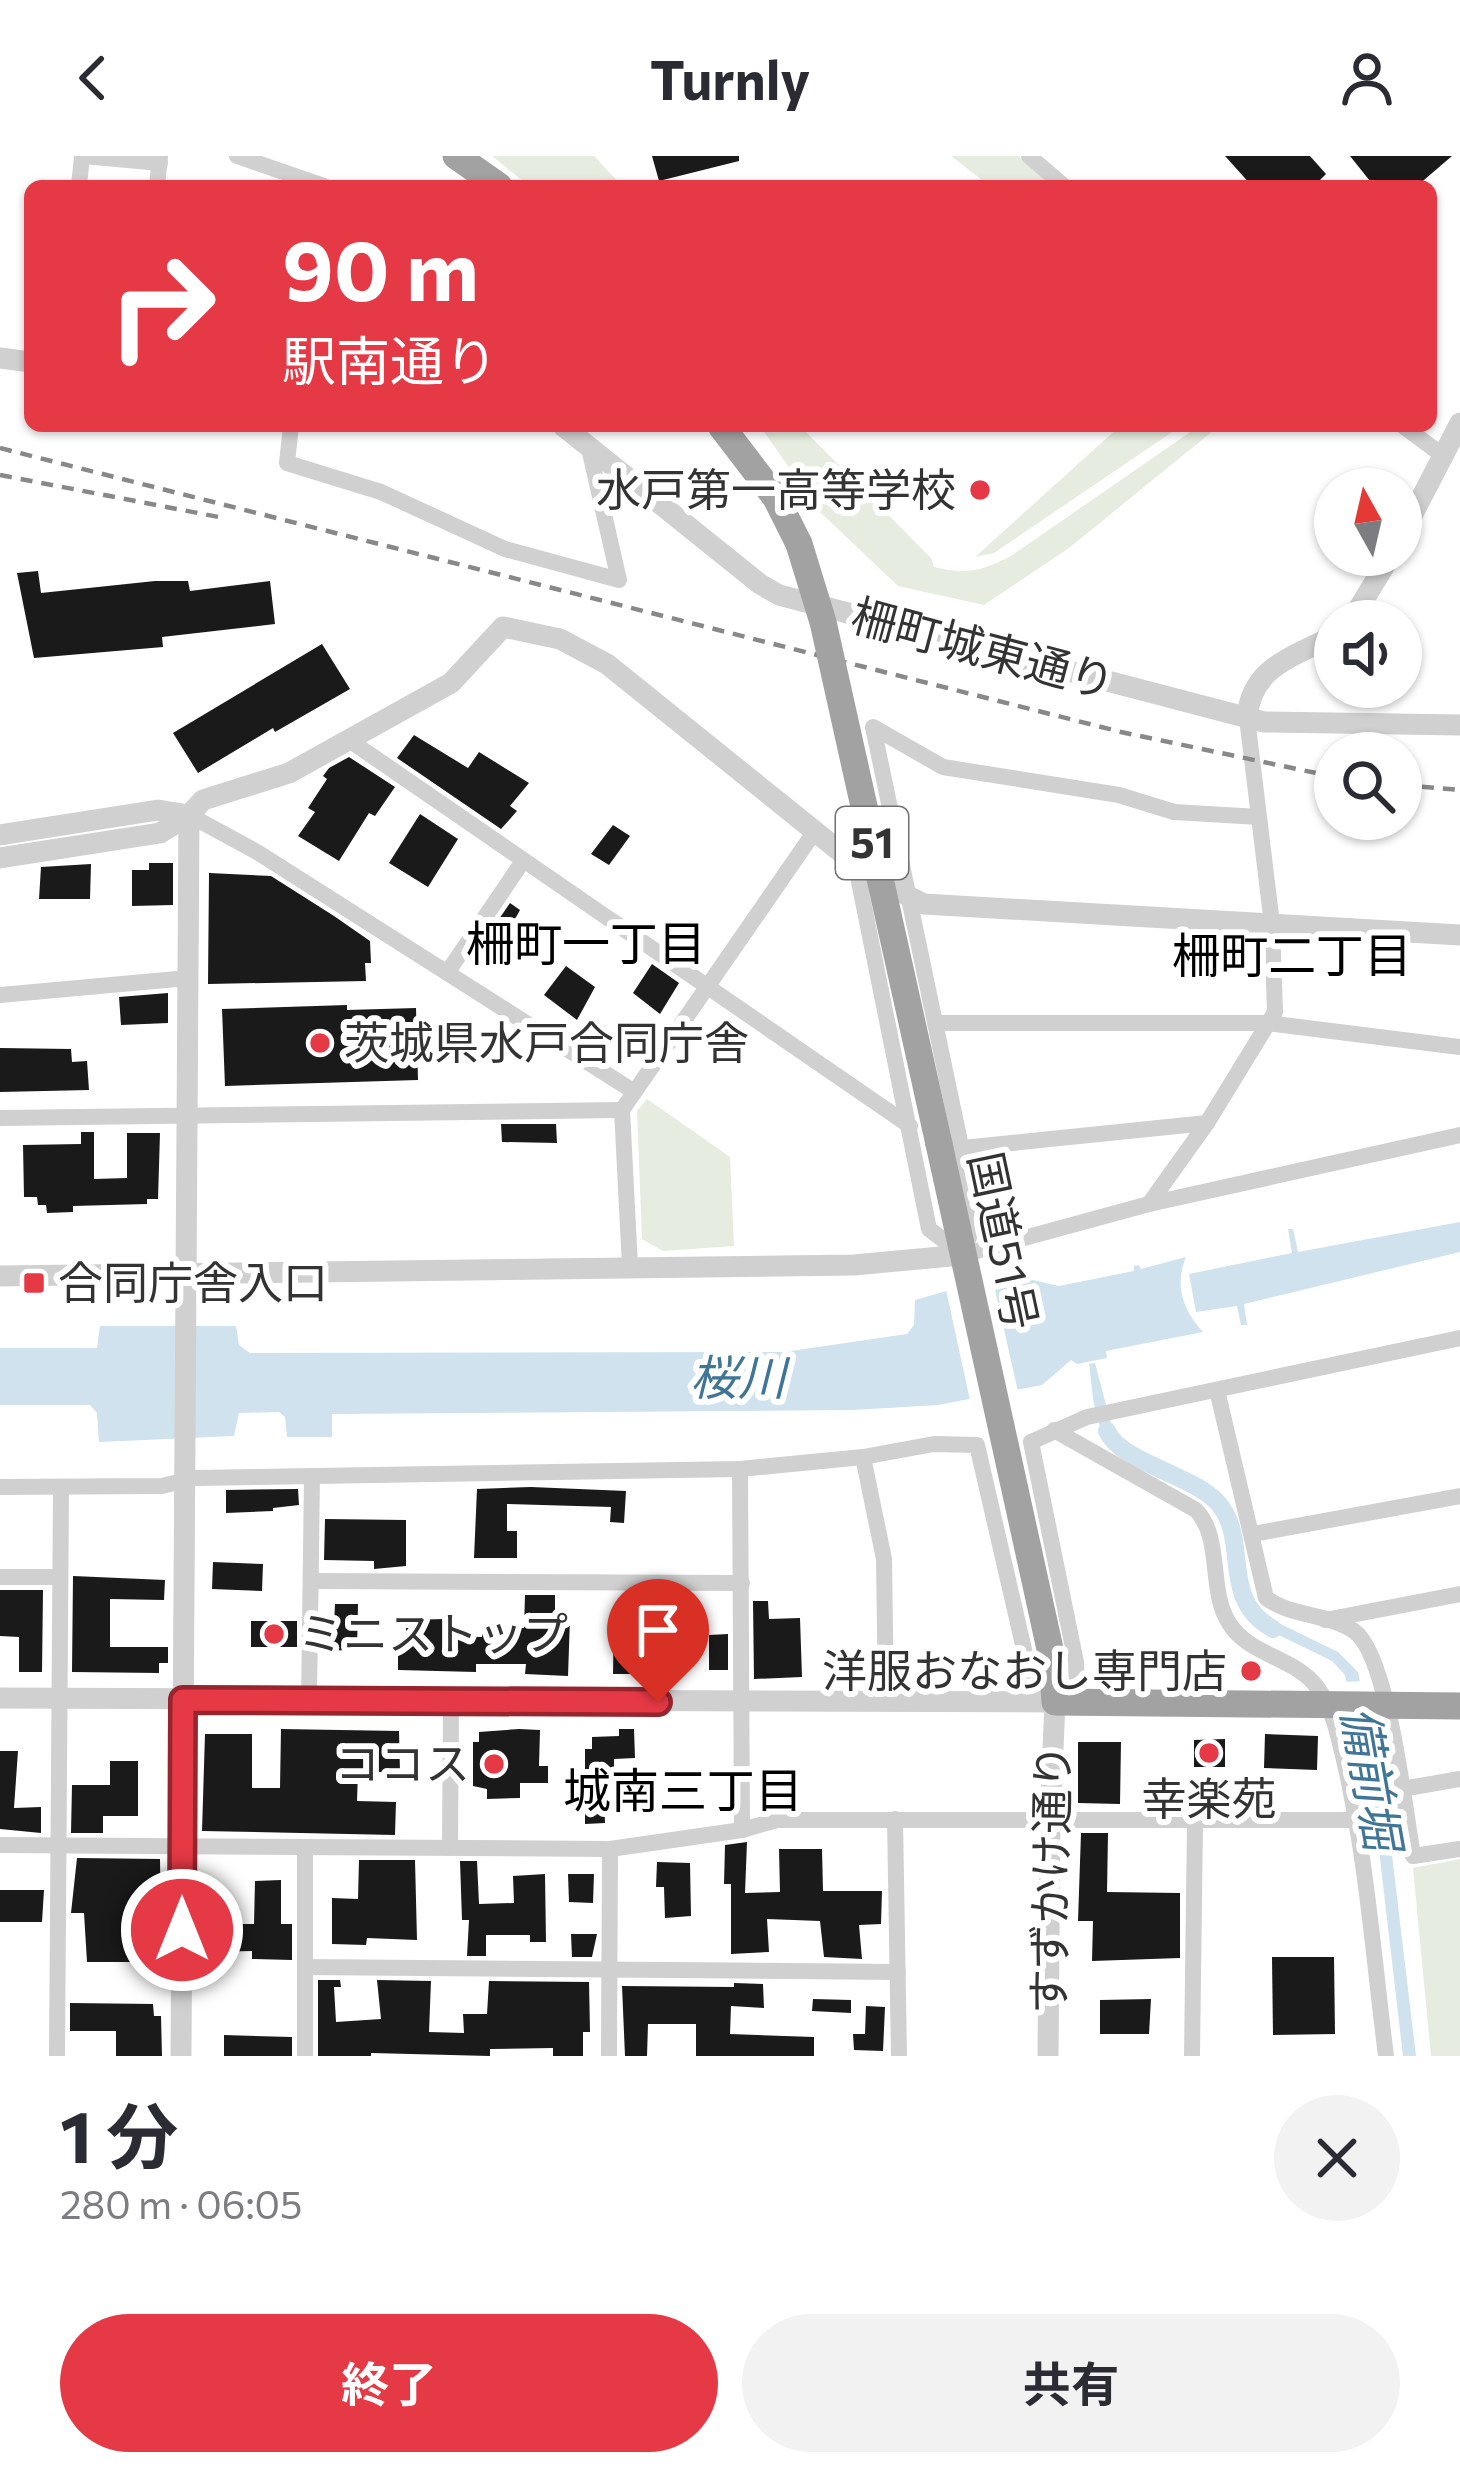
<!DOCTYPE html>
<html lang="ja">
<head>
<meta charset="utf-8">
<style>
  body { margin:0; font-family:Commissioner,"Noto Sans JP",sans-serif; background:#f2f2f3; color:#2b2b33; height:100vh; display:flex; flex-direction:column; font-size:45px; white-space:nowrap }
  * { box-sizing:border-box; margin:0 }
  p { font-size:39px; color:#7c7c81 }
  .icon { flex:none; width:66px; height:66px; fill:none; stroke:currentColor; stroke-width:2; stroke-linecap:round; stroke-linejoin:round }
  .map { position:relative; height:1900px; overflow:hidden }
  .side { display:flex; flex-direction:column; background:#fff; flex:1 }
  .side>* { flex:none }
  .hud { position:absolute; left:24px; top:24px; width:1413px; height:252px; border-radius:18px; box-shadow:0 3px 9px #0004; background:#e63946; color:#fff; overflow:hidden }
  .needle { width:78px; rotate:352deg }
  .fabs { position:absolute; left:1314px; top:312px; display:grid; gap:24px }
  .fabs a { display:grid; place-items:center; width:108px; height:108px; border-radius:50%; background:#fff; box-shadow:0 3px 9px #0004; font-size:60px }
  .pin { position:absolute; display:grid; place-items:center; width:102px; height:102px; color:#fff; margin:-123px -51px; border-radius:50% 50% 50% 0; rotate:-45deg; box-shadow:0 0 12px #0007 }
  .pin .icon { rotate:45deg }
  .me { position:absolute; width:132px; margin:-66px; rotate:0deg; stroke-linejoin:round; filter:drop-shadow(0 0 9px #0008) }
  .turn { display:flex; align-items:center; gap:42px; height:252px; padding:0 60px; font-size:54px }
  .turn .icon { width:156px; height:156px; stroke-width:2.5 }
  .turn b { display:block; font-size:84px; line-height:102px }
  .round { display:grid; place-items:center; flex:none; width:126px; height:126px; border-radius:63px; background:#f2f2f3 }
  .overview { display:flex; align-items:center; justify-content:space-between; height:204px; padding:0 60px }
  h1 { font-size:72px; font-weight:700; line-height:90px }
  .button { display:flex; gap:24px; margin-top:auto; padding:24px 60px }
  .button a { flex:1; height:138px; border-radius:72px; background:#e63946; color:#fff; font-size:48px; font-weight:700; line-height:138px; text-align:center }
  .button a+a { background:#f2f2f3; color:#2b2b33 }
  header { display:flex; justify-content:space-between; align-items:center; height:156px; padding:0 60px; background:#fff; font-size:54px; font-weight:700 }
  .map>svg:first-child { display:block }
  .green { fill:#e6ecdf }
  .water { fill:#cfe2ee }
  .pier { fill:#fff }
  .lines { fill:none; stroke-linecap:round; stroke-linejoin:round }
  .canal { stroke:#cfe2ee; stroke-width:18 }
  .building { fill:#1a1a1a }
  .minor { stroke:#d0d0d0; stroke-width:16 }
  .tertiary { stroke:#d0d0d0; stroke-width:21 }
  .trunk { stroke:#a2a2a2; stroke-width:27 }
  .rail { stroke:#888; stroke-width:4.5; stroke-dasharray:12 9; stroke-linecap:butt }
  .trunk-bridge { stroke:#a2a2a2; stroke-width:27 }
  .route-casing { stroke:#96252e; stroke-width:30 }
  .route { stroke:#e63946; stroke-width:21 }
  .poi-dot { fill:#e63946; stroke:#fff; stroke-width:4.5 }
  .labels { text-anchor:middle; stroke-width:12; stroke-linejoin:round; paint-order:stroke }
  .shield { fill:#fff; stroke:#707070; stroke-width:3 }
  .shield-label { font-size:42px; font-weight:bold; fill:#333 }
  .poi-label { font-size:45px; fill:#333; stroke:#fff; text-anchor:end }
  .street-label { font-size:45px; fill:#333; stroke:#fff }
  .neighbourhood-label { font-size:48px; fill:#000; stroke:#fff }
  .water-label { font-size:48px; font-style:italic; fill:#3f7597; stroke:#fff }
</style>
</head>
<body>
<header><svg class="icon" aria-label="back" viewBox="0 0 24 24"><path d="M15 5l-7 7 7 7"/></svg>Turnly<svg class="icon" aria-label="person" viewBox="0 0 24 24"><circle cx="12" cy="8" r="4"/><path d="M4 21q1-7 8-7t8 7"/></svg></header>
<div class="map">
<svg width="1460" height="1900" viewBox="0 0 1460 1900">
  <rect width="100%" height="100%" fill="#fff"/>
  <g class="green">
    <polygon points="492,0 594,0 622,30 529,30"/>
    <polygon points="951,0 1018,0 1053,30 990,30"/>
    <path d="M760 270H800L931 402 934 411C966 419 982 415 1011 400L1199 270H1219L1069 392 984 449 898 430 820 356Z"/>
    <polygon points="1120,270 1181,270 994,397 975,401"/>
    <polygon points="647,943 730,1001 734,1090 663,1095 642,1083 637,955"/>
    <polygon points="1460,1703 1460,1900 1431,1900 1413,1712"/>
  </g>
  <g class="water">
    <polygon points="1460,1066 1460,1096 1244,1148 1247,1169 1241,1169 1237,1150 1196,1156 1189,1118 1292,1097 1288,1073 1293,1073 1298,1096"/>
    <path d="M1186 1101C1174 1130 1183 1154 1203 1176L1106 1195 1107 1202 1077 1208 1071 1204 1042 1229 938 1249 853 1254 332 1258V1281H287L285 1261 279 1256 239 1257 234 1280 99 1286 97 1257 90 1249H0V1192H97L100 1170H236L239 1189 250 1197 784 1196 907 1178 914 1169 915 1144 1006 1118 1059 1130 1134 1115V1110L1139 1109 1141 1113Z"/>
    <path d="M1095 1207 1114 1279 1122 1285 1115 1294C1093 1272 1093 1237 1089 1208Z"/>
    <polygon points="1256,1456 1338,1496 1358,1516 1386,1649 1416,1900 1403,1900 1374,1651 1345,1519 1332,1505 1248,1464"/>
  </g>
  <g class="pier">
    <polygon points="991,1116 1019,1240 971,1249 945,1129"/>
    <polygon points="1366,1525 1376,1576 1352,1577 1341,1526"/>
  </g>
  <g class="lines">
    <path class="canal" d="M1107 1275C1121 1307 1192 1318 1218 1347 1251 1385 1218 1442 1273 1473"/>
  </g>
  <g class="building">
    <polygon points="652,0 739,0 739,5 659,25"/>
    <polygon points="1225,0 1310,0 1326,18 1314,30 1252,30"/>
    <polygon points="1350,0 1452,0 1417,30 1374,30"/>
    <polygon points="38,415 41,437 155,425 188,425 190,435 270,425 275,468 162,481 163,491 34,502 17,417"/>
    <polygon points="322,488 350,533 275,576 273,572 198,617 173,577"/>
    <polygon points="414,579 468,612 479,596 529,627 510,650 517,655 501,673 397,602"/>
    <polygon points="349,601 395,631 375,660 369,657 339,705 298,680 315,656 308,652 327,623 323,620 329,612"/>
    <polygon points="420,658 458,683 428,731 389,707"/>
    <polygon points="613,669 630,680 609,709 591,698"/>
    <polygon points="149,707 173,707 173,749 132,750 132,714 149,714"/>
    <polygon points="91,708 90,743 39,743 41,711"/>
    <polygon points="209,717 271,720 334,760 370,785 371,807 365,807 366,825 208,828"/>
    <polygon points="510,747 520,754 509,774 497,766"/>
    <polygon points="652,808 679,827 660,858 633,837"/>
    <polygon points="566,810 595,831 577,864 544,839"/>
    <polygon points="168,837 168,867 121,869 119,841"/>
    <polygon points="347,849 347,854 416,852 418,924 225,930 222,853"/>
    <polygon points="0,892 71,893 72,906 87,905 89,934 0,936"/>
    <polygon points="501,968 556,968 557,987 502,986"/>
    <polygon points="81,976 94,976 94,1023 127,1022 127,977 160,977 158,1043 147,1043 147,1048 73,1050 73,1056 47,1057 46,1049 38,1049 37,1041 24,1041 23,989 81,988"/>
    <polygon points="531,1331 626,1335 624,1367 610,1366 611,1351 507,1348 507,1375 517,1375 517,1402 474,1402 477,1333"/>
    <polygon points="298,1333 299,1349 273,1352 273,1355 226,1357 226,1334"/>
    <polygon points="325,1363 406,1364 406,1410 374,1413 374,1405 324,1404"/>
    <polygon points="213,1406 263,1408 262,1435 212,1433"/>
    <polygon points="73,1420 165,1424 164,1444 110,1443 110,1491 168,1491 168,1507 159,1507 159,1517 72,1516"/>
    <polygon points="0,1434 43,1434 42,1516 19,1516 19,1481 0,1480"/>
    <polygon points="525,1439 555,1439 555,1462 570,1462 568,1520 525,1518 526,1508 476,1508 476,1516 398,1514 398,1483 406,1483 406,1464 445,1463 444,1480 482,1481 482,1472 524,1472"/>
    <polygon points="753,1445 768,1445 769,1463 800,1462 802,1521 754,1523"/>
    <polygon points="651,1447 673,1447 677,1476 646,1476 645,1518 613,1518 614,1457 651,1457"/>
    <polygon points="335,1448 358,1448 357,1495 333,1494"/>
    <rect x="251" y="1465" width="46" height="26"/>
    <polygon points="728,1478 728,1514 709,1514 709,1479"/>
    <polygon points="840,1500 873,1500 873,1520 840,1521"/>
    <polygon points="1242,1507 1260,1508 1260,1524 1242,1524"/>
    <polygon points="281,1573 399,1575 400,1616 358,1616 357,1645 396,1646 395,1679 202,1675 205,1578 252,1578 252,1632 280,1632"/>
    <polygon points="519,1573 540,1574 539,1610 548,1610 548,1627 520,1627 520,1642 487,1643 487,1633 473,1630 473,1586 479,1586 479,1576"/>
    <polygon points="619,1573 634,1573 635,1602 614,1603 614,1632 604,1632 605,1667 585,1668 585,1593 592,1593 592,1581 619,1580"/>
    <polygon points="1265,1578 1318,1580 1317,1614 1264,1612"/>
    <polygon points="1225,1583 1225,1611 1194,1611 1194,1584"/>
    <polygon points="1078,1586 1121,1586 1120,1648 1078,1647"/>
    <polygon points="0,1595 18,1595 14,1652 41,1651 41,1677 0,1673"/>
    <polygon points="110,1605 138,1605 138,1660 103,1660 103,1677 71,1677 72,1629 110,1629"/>
    <polygon points="1081,1677 1108,1677 1107,1736 1180,1737 1180,1802 1092,1805 1093,1765 1078,1765"/>
    <polygon points="747,1686 745,1737 780,1736 779,1693 822,1693 823,1735 882,1735 881,1768 859,1769 862,1803 824,1801 820,1765 767,1763 769,1796 731,1798 731,1728 724,1728 725,1689"/>
    <polygon points="77,1702 160,1703 161,1770 151,1770 151,1806 87,1806 84,1757 71,1757"/>
    <polygon points="359,1704 415,1704 417,1784 367,1782 366,1789 332,1788 332,1742 358,1743"/>
    <polygon points="460,1705 477,1705 479,1748 514,1747 513,1720 545,1718 546,1786 530,1786 530,1779 486,1779 486,1800 467,1800 469,1764 462,1764"/>
    <polygon points="657,1706 690,1707 691,1760 665,1762 664,1731 656,1731"/>
    <polygon points="568,1718 594,1718 593,1747 569,1746"/>
    <polygon points="281,1724 281,1768 292,1768 292,1804 252,1803 252,1795 208,1796 208,1768 254,1768 255,1725"/>
    <polygon points="0,1734 44,1734 42,1766 0,1766"/>
    <polygon points="571,1778 597,1778 592,1801 572,1801"/>
    <polygon points="1272,1801 1334,1801 1335,1878 1273,1879"/>
    <polygon points="318,1824 340,1824 341,1831 334,1831 336,1866 381,1863 377,1824 431,1825 429,1876 464,1877 463,1858 487,1858 489,1825 589,1826 590,1876 583,1876 583,1900 553,1900 553,1892 490,1893 490,1900 371,1897 371,1900 318,1900"/>
    <polygon points="734,1827 763,1828 764,1852 731,1850 730,1878 814,1881 814,1900 696,1900 696,1868 648,1868 647,1900 625,1900 622,1830 734,1831"/>
    <polygon points="813,1843 851,1844 851,1857 812,1855"/>
    <polygon points="1151,1843 1149,1878 1100,1878 1100,1844"/>
    <polygon points="70,1847 153,1848 154,1860 161,1860 162,1900 116,1900 116,1875 70,1875"/>
    <polygon points="866,1850 885,1851 883,1895 854,1894 853,1878 865,1878"/>
    <polygon points="224,1879 292,1881 292,1900 224,1900"/>
  </g>
  <g class="lines">
    <g class="minor">
      <polyline points="84,0 160,7"/>
      <polyline points="237,0 324,30"/>
      <polyline points="1029,0 1064,30"/>
      <polyline points="79,30 82,0"/>
      <polyline points="157,30 160,1"/>
      <polyline points="291,270 287,307 381,336 505,393 619,424 588,288"/>
      <polyline points="1403,270 1445,301"/>
      <polyline points="349,584 910,970"/>
      <polyline points="189,659 257,696 633,935"/>
      <polyline points="855,706 929,1073 962,1098"/>
      <polyline points="447,817 523,705"/>
      <polyline points="0,839 188,822"/>
      <polyline points="935,867 1267,867 1460,891"/>
      <polyline points="0,962 622,954"/>
      <polyline points="963,992 1207,967"/>
      <polyline points="1149,1048 1207,967 1275,856 1272,768 1247,562"/>
      <polyline points="965,1092 976,1062 873,571 943,611 1119,639 1174,656 1259,661"/>
      <polyline points="962,1099 1149,1048 1460,979"/>
      <polyline points="630,1110 622,954 815,675"/>
      <path d="M1217 1234 1266 1442C1292 1461 1327 1457 1354 1475 1388 1498 1405 1654 1413 1700L1460 1693"/>
      <path d="M1054 1274 1196 1354C1223 1382 1208 1435 1229 1467 1249 1500 1295 1501 1317 1531 1335 1555 1340 1589 1347 1617 1367 1711 1374 1805 1386 1900"/>
      <polyline points="863,1301 884,1403 886,1546"/>
      <polyline points="740,1313 742,1674"/>
      <polyline points="0,1331 162,1330 195,1322 740,1313 863,1301 934,1288 977,1289 1032,1528 1055,1546 1077,1528 1076,1506 1031,1286 1087,1261 1460,1182"/>
      <polyline points="1253,1378 1460,1340"/>
      <polyline points="0,1421 60,1421"/>
      <polyline points="311,1425 742,1427"/>
      <polyline points="1325,1464 1460,1438"/>
      <polyline points="309,1545 312,1320"/>
      <polyline points="1402,1633 1460,1623"/>
      <polyline points="895,1663 899,1900"/>
      <polyline points="0,1689 610,1693 742,1674 777,1664 1357,1664"/>
      <polyline points="450,1692 451,1546"/>
      <polyline points="305,1811 898,1816"/>
      <polyline points="57,1900 61,1332"/>
      <polyline points="305,1900 305,1693"/>
      <polyline points="609,1900 610,1693"/>
      <polyline points="1192,1900 1195,1666"/>
    </g>
    <g class="tertiary">
      <polyline points="0,202 30,206"/>
      <polyline points="563,270 760,428 779,439 1264,566 1460,569"/>
      <polyline points="1401,381 1460,267"/>
      <polyline points="1351,465 1391,399"/>
      <path d="M1247 562C1251 510 1294 501 1335 479"/>
      <polyline points="0,679 158,654 189,659"/>
      <polyline points="0,702 160,677 189,659 203,644 289,617 451,527 503,471 560,483 607,508 873,722 924,748 1460,779"/>
      <polyline points="0,1120 854,1109 962,1099"/>
      <polyline points="0,1542 1055,1546 1050,1665 1048,1900"/>
      <polyline points="181,1900 189,659"/>
    </g>
    <g class="trunk">
      <polyline points="456,0 499,30"/>
      <polyline points="721,270 776,342 799,388"/>
      <polyline points="939,988 1052,1502 1055,1546 1460,1550"/>
    </g>
    <g class="rail">
      <polyline points="0,292 1121,576 1335,621"/>
      <polyline points="0,319 224,362"/>
      <polyline points="1401,629 1460,634"/>
    </g>
    <polyline class="trunk-bridge" points="799,388 823,466 939,988"/>
  </g>
  <g class="lines">
    <defs>
      <polyline id="route" points="182,1774 183,1544 658,1546"/>
    </defs>
    <use href="#route" class="route-casing"/>
    <use href="#route" class="route"/>
  </g>
  <g class="poi-dot">
    <circle cx="980" cy="334" r="12"/>
    <circle cx="320" cy="887" r="12"/>
    <rect x="22" y="1115" width="24" height="24" rx="6"/>
    <circle cx="274" cy="1478" r="12"/>
    <circle cx="1251" cy="1515" r="12"/>
    <circle cx="1209" cy="1597" r="12"/>
    <circle cx="494" cy="1608" r="12"/>
  </g>
  <g class="labels">
    <rect class="shield" x="836" y="651" width="72" height="72" rx="9"/>
    <g class="shield-label">
      <text x="872" y="702">51</text>
    </g>
    <g class="poi-label">
      <text x="956" y="350">水戸第一高等学校</text>
      <text x="344" y="903" text-anchor="start">茨城県水戸合同庁舎</text>
      <text x="58" y="1143" text-anchor="start">合同庁舎入口</text>
      <text x="298" y="1494" text-anchor="start">ミニストップ</text>
      <text x="1227" y="1531">洋服おなおし専門店</text>
      <text x="470" y="1624">ココス</text>
      <text x="1209" y="1659" text-anchor="middle">幸楽苑</text>
    </g>
    <g class="street-label">
      <text transform="translate(983 493) rotate(15)" y="16">柵町城東通り</text>
      <text transform="translate(1003 1085) rotate(78)" y="16">国道51号</text>
      <text transform="translate(1051 1723) rotate(-89)" y="16">すずかけ通り</text>
    </g>
    <g class="neighbourhood-label">
      <text x="586" y="805">柵町一丁目</text>
      <text x="1292" y="817">柵町二丁目</text>
      <text x="683" y="1652">城南三丁目</text>
    </g>
    <g class="water-label">
      <text x="738" y="1239">桜川</text>
      <text transform="translate(1371 1622) rotate(80)" y="17">備前堀</text>
    </g>
  </g>
</svg>
<div class="fabs">
<a><svg class="needle" viewBox="-14 -14 28 28"><path d="M0-13l5 13h-10z" fill="#e53935"/><path d="M0 13l5-13h-10z" fill="#7c7c81"/></svg></a>
<a><svg class="icon" aria-label="sound" viewBox="0 0 24 24"><path d="M4 9h4l5-4v14l-5-4H4zM17 9q2 3 0 6"/></svg></a>
<a><svg class="icon" aria-label="search" viewBox="0 0 24 24"><circle cx="10" cy="10" r="6"/><path d="M15 15l6 6"/></svg></a>
</div>
<div class="pin" style="left:658px;top:1546px;background:#d93025"><svg class="icon" aria-label="arrive" viewBox="0 0 24 24"><path d="M6 21V4h12l-3 4 3 4H6"/></svg></div>
<svg class="me" style="left:182px;top:1774px" viewBox="-20 -20 40 40"><circle r="17" fill="#e63946" stroke="#fff" stroke-width="3"/><path d="M0-11L8 9 0 5-8 9z" fill="#fff"/></svg>
<div class="hud">
<div class="turn"><svg class="icon" aria-label="right" viewBox="0 0 24 24"><path d="M7 20v-9h11M14 6l5 5-5 5"/></svg><div><b>90 m</b>駅南通り</div></div>
</div>
</div>
<section class="side">
<div class="overview"><div><h1>1 分</h1><p>280 m · 06:05</p></div><a class="round"><svg class="icon" aria-label="close" viewBox="0 0 24 24"><path d="M6 6l12 12M18 6L6 18"/></svg></a></div>
<div class="button"><a>終了</a><a>共有</a></div>
</section>
</body>
</html>
